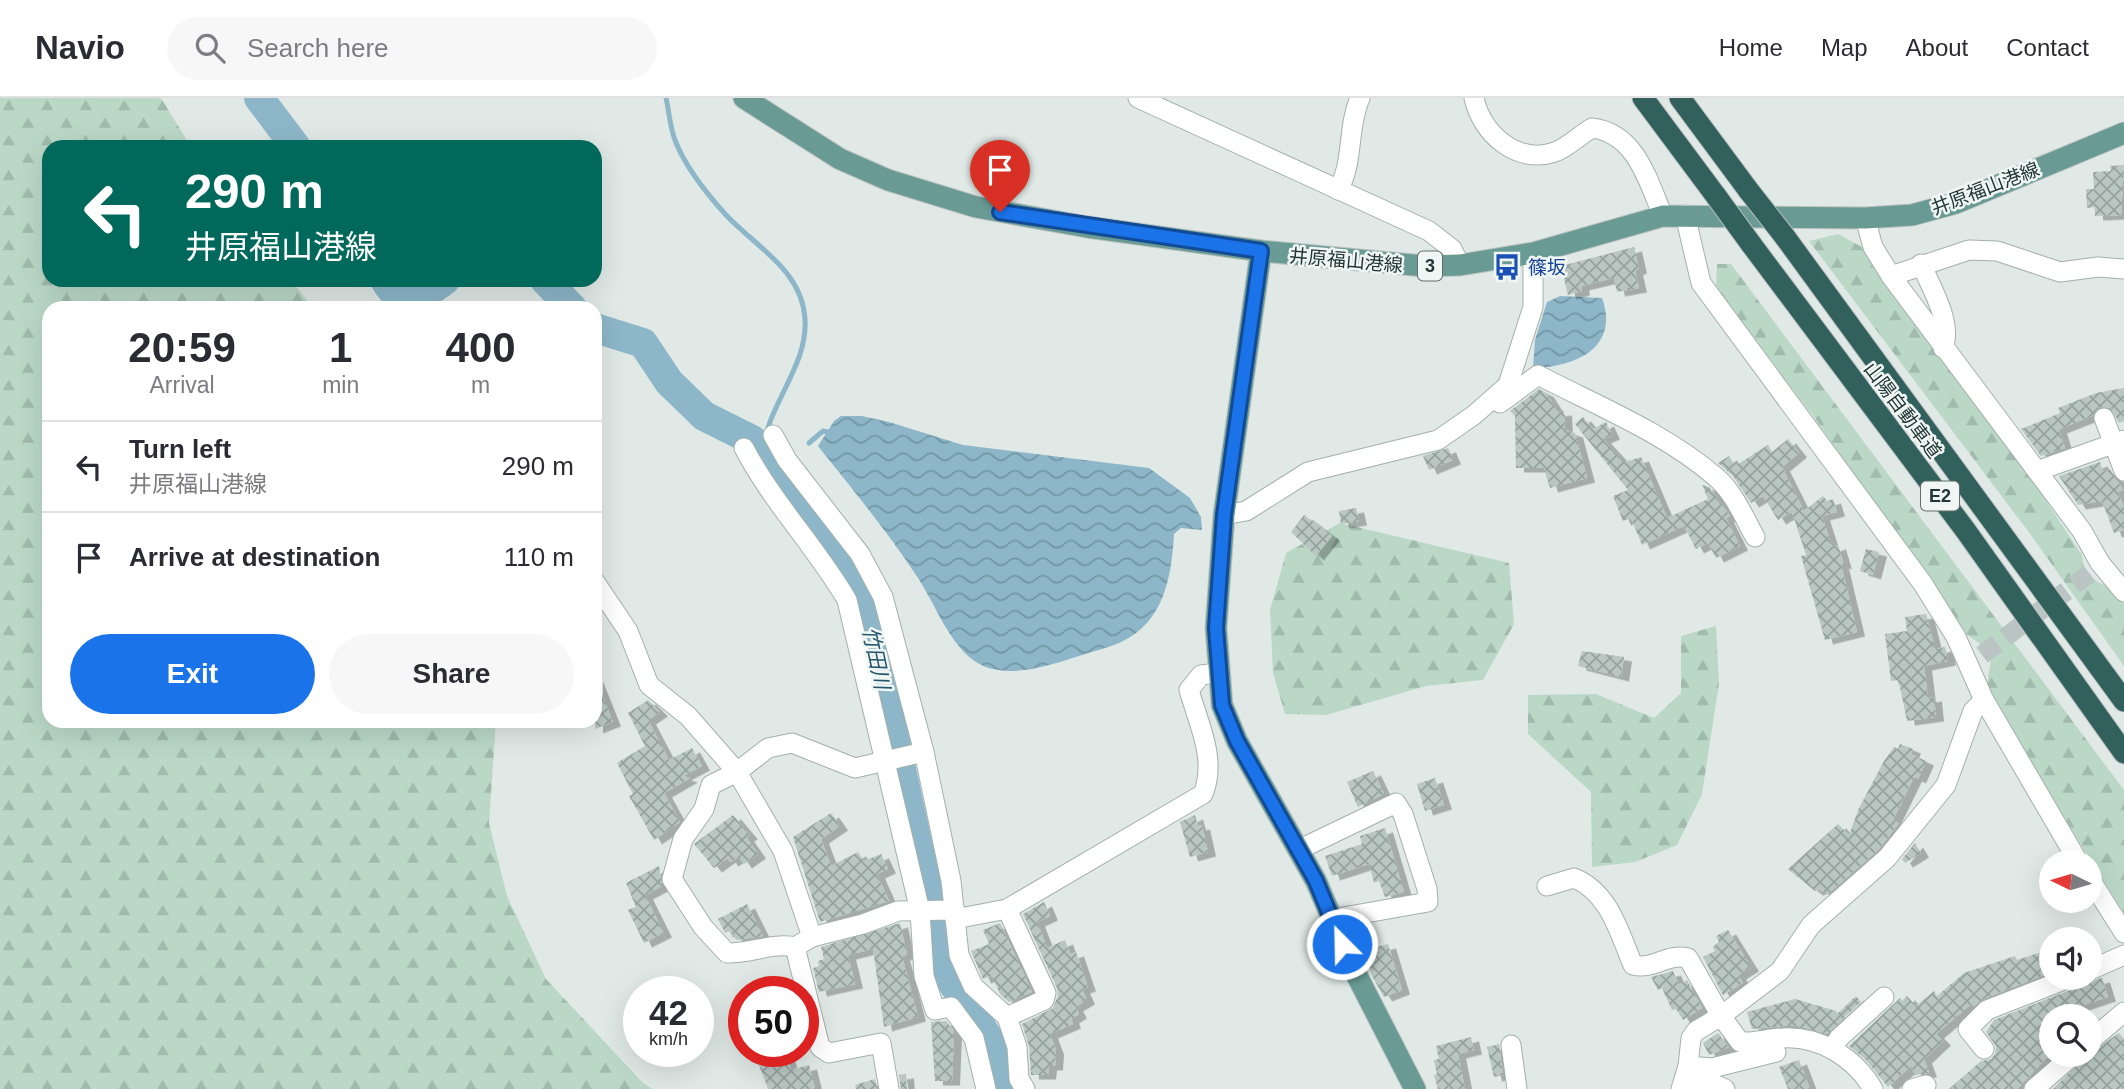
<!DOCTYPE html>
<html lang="en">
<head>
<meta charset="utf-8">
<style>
  body { margin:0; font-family:Helvetica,"Noto Sans JP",sans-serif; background:#f7f7f7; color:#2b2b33; height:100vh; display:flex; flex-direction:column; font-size:26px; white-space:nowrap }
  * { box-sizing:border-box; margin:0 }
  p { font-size:23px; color:#7c7c81 }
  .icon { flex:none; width:38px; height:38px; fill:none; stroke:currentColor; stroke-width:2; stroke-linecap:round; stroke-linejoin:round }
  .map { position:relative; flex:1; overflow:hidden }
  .sheet { position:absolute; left:42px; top:203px; width:560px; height:427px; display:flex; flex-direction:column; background:#fff; border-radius:21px; box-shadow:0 7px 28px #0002 }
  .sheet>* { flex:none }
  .top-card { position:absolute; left:42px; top:42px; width:560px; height:147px; border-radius:21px; box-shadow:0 7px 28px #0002; background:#00695c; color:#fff; overflow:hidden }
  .needle { width:46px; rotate:275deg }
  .controls { position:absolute; left:2039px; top:752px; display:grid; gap:14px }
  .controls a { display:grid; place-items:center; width:63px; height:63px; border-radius:50%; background:#fff; box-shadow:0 7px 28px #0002; font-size:35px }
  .speed { position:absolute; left:623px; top:878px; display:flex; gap:14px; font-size:35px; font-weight:700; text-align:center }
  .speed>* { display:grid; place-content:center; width:91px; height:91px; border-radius:50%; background:#fff; box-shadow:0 7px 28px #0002; line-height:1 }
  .speed small { font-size:18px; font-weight:400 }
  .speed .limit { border:10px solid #d22; background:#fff; color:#111 }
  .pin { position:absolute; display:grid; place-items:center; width:60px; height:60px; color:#fff; margin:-72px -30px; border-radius:50% 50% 50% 0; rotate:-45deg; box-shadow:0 0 7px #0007 }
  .pin .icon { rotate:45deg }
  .me { position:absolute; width:77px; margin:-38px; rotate:337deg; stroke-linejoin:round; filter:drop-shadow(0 0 5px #0008) }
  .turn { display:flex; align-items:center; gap:24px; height:147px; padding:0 28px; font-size:32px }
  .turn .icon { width:91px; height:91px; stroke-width:2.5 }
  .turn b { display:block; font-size:49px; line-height:60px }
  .eta { display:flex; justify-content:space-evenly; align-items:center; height:119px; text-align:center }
  .eta b { font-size:42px; font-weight:800; line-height:49px }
  .primary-button { display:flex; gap:14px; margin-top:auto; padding:14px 28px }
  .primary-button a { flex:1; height:80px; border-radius:42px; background:#1a73e8; color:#fff; font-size:28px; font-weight:800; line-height:80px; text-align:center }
  .primary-button a+a { background:#f7f7f7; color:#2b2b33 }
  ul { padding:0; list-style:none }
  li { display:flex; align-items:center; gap:21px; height:91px; padding:0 28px; border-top:2px solid #e1e1e2 }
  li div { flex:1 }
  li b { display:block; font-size:26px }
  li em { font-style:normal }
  header { display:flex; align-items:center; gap:42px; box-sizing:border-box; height:98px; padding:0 35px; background:#fff; border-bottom:2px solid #e1e1e2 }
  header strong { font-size:33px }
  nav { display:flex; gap:38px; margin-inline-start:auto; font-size:24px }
  .search { width:490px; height:63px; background:#f7f7f7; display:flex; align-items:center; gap:18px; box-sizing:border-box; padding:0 24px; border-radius:38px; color:#7c7c81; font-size:26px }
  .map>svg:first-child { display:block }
  .forest { fill:url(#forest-firs) }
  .water { fill:url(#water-waves) }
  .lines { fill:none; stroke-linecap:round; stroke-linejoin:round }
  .stream { stroke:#8db7c9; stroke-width:5 }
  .river { stroke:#8db7c9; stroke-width:30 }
  .building { fill:url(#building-cross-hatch); filter:url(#shadow) }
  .minor-tunnel { stroke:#bac5c3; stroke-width:19; stroke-dasharray:19 10; stroke-linecap:butt }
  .minor-casing { stroke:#a3b0ad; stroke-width:21 }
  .major-casing { stroke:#bdc3c2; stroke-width:23 }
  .highway-casing { stroke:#bdc3c2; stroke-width:23 }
  .minor { stroke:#fff; stroke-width:19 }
  .major { stroke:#699a94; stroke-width:21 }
  .highway { stroke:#32605d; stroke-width:21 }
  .highway-bridge-casing { stroke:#bdc3c2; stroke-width:23; stroke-linecap:butt }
  .highway-bridge { stroke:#32605d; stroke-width:21 }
  .route-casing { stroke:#114b97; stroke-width:18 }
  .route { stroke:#1a73e8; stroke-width:12 }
  .labels { text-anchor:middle; stroke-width:5; stroke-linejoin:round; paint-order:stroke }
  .shield { fill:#f0f6f4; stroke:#60706e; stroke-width:2 }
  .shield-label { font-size:18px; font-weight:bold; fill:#223735 }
  .street-label { font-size:19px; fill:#223735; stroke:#f0f6f4 }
  .transit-label { font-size:19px; fill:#164399; stroke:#f0f6f4; text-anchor:start }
  .water-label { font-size:21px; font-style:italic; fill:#24566c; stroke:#f0f6f4 }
</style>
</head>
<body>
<header>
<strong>Navio</strong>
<div class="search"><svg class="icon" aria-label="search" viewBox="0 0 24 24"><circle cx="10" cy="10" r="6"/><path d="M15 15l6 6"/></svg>Search here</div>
<nav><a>Home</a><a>Map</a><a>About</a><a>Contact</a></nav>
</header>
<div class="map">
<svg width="2124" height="991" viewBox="0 0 2124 991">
  <defs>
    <pattern id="forest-firs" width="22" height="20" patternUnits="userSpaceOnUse" patternTransform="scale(1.75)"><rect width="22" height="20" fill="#bbd8c7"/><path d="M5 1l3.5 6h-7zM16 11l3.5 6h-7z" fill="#a0baac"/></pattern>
    <pattern id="water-waves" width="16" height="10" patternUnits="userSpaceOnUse" patternTransform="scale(1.75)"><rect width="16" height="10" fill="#8db7c9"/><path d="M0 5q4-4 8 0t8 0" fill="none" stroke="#7396a4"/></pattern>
    <pattern id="building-cross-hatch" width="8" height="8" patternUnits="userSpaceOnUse" patternTransform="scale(1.75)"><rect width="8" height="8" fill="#b9c6c2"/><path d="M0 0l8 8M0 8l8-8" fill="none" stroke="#96a29e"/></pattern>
    <filter id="shadow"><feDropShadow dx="8" dy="4.5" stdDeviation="0" flood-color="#0004"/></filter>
  </defs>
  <rect width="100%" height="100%" fill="#e0e9e6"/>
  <g class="forest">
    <polygon points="0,0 161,0 191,49 49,49 49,182 291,182 313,210 49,210 49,623 496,623 489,725 507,798 546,881 642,984 652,991 0,991"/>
    <path d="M1838 136 1864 150 2005 341 2082 457C2084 480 2091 479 2109 490 2115 493 2119 501 2124 506V568L2031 437 1809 143Z"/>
    <polygon points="1717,166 1731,166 2124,692 2124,815 2010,633 1987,586 1991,562 1980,546 1965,535 1814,319 1716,191"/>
    <polygon points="1340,425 1509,465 1514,526 1483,582 1426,588 1326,617 1285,616 1273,575 1270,512 1286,455"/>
    <polygon points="1716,528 1719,586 1702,696 1677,747 1635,764 1592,769 1591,694 1528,636 1528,597 1596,596 1654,620 1681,595 1681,538"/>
  </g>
  <g class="water">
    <path d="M1560 198 1602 200C1620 250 1575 269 1533 270L1535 242 1547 204Z"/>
    <path d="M841 318H862L889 324 963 347 1149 370 1190 400 1201 419 1202 432 1181 430 1174 436C1171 491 1159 536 1102 551 1069 560 1027 579 993 571 982 569 970 561 962 552 944 532 933 503 918 480 888 434 852 391 818 348L834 323Z"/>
  </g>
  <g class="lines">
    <g class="stream">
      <path d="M666 0C669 13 670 29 675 42 685 69 707 96 726 117 756 149 802 172 805 221 808 268 769 304 763 351"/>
      <polyline points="809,345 823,333 833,335"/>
    </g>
    <g class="river">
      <polyline points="259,0 296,49"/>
      <path d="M385 182C402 212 423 198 445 182"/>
      <polyline points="545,182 572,210"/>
      <polyline points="595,230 643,245 669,284 704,318 752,342 763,351 852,478 865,506 945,873 992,946 1003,991"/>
    </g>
  </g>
  <g class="building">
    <polygon points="2124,67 2121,117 2095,118 2095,109 2087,110 2086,91 2094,91 2093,74 2111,73 2110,68"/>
    <polygon points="1634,149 1639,171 1635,173 1639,190 1617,194 1614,180 1581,188 1582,193 1568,197 1561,168"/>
    <polygon points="2124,290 2124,323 2119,325 2111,310 2099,309 2092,318 2059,331 2065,350 2041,358 2021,331 2060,315 2058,310 2096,295"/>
    <polygon points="1539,291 1546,295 1558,314 1564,313 1565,332 1575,335 1587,380 1550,390 1544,370 1516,370 1515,318 1510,313"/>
    <polygon points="1583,319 1593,331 1606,324 1612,337 1603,341 1624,364 1641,359 1667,420 1708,401 1702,387 1709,389 1730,418 1726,420 1740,448 1716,460 1708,445 1696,451 1684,428 1642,447 1631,420 1623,423 1613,398 1628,392 1575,326"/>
    <polygon points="1788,341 1799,355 1782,369 1804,413 1823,398 1827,403 1833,401 1837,414 1822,418 1832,449 1838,447 1844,467 1841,466 1857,534 1825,542 1801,458 1806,457 1792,414 1778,422 1763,398 1751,405 1733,378 1718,365 1729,358 1735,368 1768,347 1772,354"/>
    <polygon points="1448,350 1453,362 1429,372 1423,358"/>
    <polygon points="2100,364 2103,374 2110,371 2123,392 2118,394 2124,409 2124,432 2114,435 2102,403 2078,407 2059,378"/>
    <polygon points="1356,410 1359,423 1341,426 1339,413"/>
    <polygon points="1304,417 1332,438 1316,458 1291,434"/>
    <polygon points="1866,451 1879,454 1873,477 1860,473"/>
    <polygon points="1926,516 1935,551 1945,549 1948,563 1924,568 1928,600 1934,599 1936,619 1907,623 1900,589 1897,582 1891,583 1885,536 1907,533 1905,519"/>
    <polygon points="1582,553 1624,559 1621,579 1578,568"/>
    <polygon points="595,579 613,624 595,631"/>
    <polygon points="648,602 660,614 648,622 669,662 692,650 702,668 683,678 690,680 664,695 680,724 654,742 629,698 633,696 617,665 645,648 628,615"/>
    <polygon points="1900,646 1913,651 1911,656 1926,663 1918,681 1914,679 1893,722 1899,725 1878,752 1830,794 1823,795 1820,791 1815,793 1788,771 1838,726 1849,737 1859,710 1884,663 1894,649 1898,651"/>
    <polygon points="1373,673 1384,696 1358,709 1347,684"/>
    <polygon points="1435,680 1444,707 1425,713 1417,686"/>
    <polygon points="831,715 840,728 821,741 831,768 858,754 864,763 881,756 888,771 877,776 889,803 820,824 793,739"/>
    <polygon points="733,717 750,737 746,739 758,756 744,766 739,759 730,764 728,760 714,770 694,746"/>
    <polygon points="1195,717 1198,728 1202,727 1208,754 1190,759 1180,724"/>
    <polygon points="1385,730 1404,794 1385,799 1379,783 1374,785 1369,766 1332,778 1325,758 1362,746 1360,738"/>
    <polygon points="1915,745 1921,755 1905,765 1902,761"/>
    <polygon points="659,768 662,788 645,797 664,835 644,845 628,812 636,809 626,785"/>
    <polygon points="1044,804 1050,818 1037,824 1047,850 1065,842 1070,856 1076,854 1088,889 1082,891 1087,902 1075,909 1079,916 1071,921 1073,926 1050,936 1056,952 1055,968 1049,968 1048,977 1031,977 1029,948 1022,926 1053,910 1058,898 1057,890 1023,816"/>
    <polygon points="747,806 763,838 736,842 731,833 725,835 718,821"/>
    <polygon points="900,825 907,857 902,858 918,919 884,929 873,851 848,857 855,886 819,894 813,870 819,868 818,863 824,861 821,849"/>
    <polygon points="1000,825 1032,894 1009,904 1000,896 992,878 983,881 971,853 989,846 983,832"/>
    <polygon points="1728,832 1751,869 1738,877 1743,885 1723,897 1703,859 1715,853 1713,849 1719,844 1716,838"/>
    <polygon points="1388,846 1402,892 1384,899 1372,878 1365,852"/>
    <polygon points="2051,851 2051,868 2042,870 2044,877 1983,901 1973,909 1971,906 1936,936 1943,943 1924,961 1929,975 1915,977 1911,968 1888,989 1866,962 1849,948 1900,900 1902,903 1907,898 1916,908 1934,893 1937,898 1964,875 2015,858 2017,862"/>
    <polygon points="1673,873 1679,887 1687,882 1702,910 1683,922 1676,911 1672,912 1662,890 1658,892 1651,879"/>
    <polygon points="2102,880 2108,899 2051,918 2051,955 2017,991 1949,991 1981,963 1991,961 1995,956 1996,948 1986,934 1994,922 2073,891 2079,886"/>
    <polygon points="1856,898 1861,904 1827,936 1795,927 1752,931 1747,914 1795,901 1836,913 1837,916"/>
    <polygon points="946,923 954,933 952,983 935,983 931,924"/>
    <polygon points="1718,935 1729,949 1709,957 1703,945"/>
    <polygon points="2119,935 2124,941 2124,991 2053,991 2085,959"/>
    <polygon points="1471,939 1474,952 1458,956 1465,991 1438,991 1434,977 1437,976 1434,962 1439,961 1436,948"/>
    <polygon points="1499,946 1503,977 1494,979 1487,949"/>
    <polygon points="754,954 786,954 791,972 809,967 815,991 768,991"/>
    <polygon points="1799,962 1810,991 1788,991 1779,969"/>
    <polygon points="906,976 907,991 901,991 899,977"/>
    <polygon points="875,981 877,991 856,991 855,987"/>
  </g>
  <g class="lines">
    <polyline class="minor-tunnel" points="1982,557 2090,475"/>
    <defs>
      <g id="minor">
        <polyline points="1138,0 1429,133 1452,151 1460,167"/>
        <path d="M1474 0C1482 36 1517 67 1555 54 1568 49 1580 37 1592 30 1636 35 1648 83 1663 118"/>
        <path d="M1338 92C1354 65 1347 29 1360 0"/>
        <polyline points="1685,117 1701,185 1923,486 1956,539 1984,602 2079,765"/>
        <polyline points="1865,120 1873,149 1891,178 2082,433 2100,465 2124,494"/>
        <path d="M1921 166C1931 189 1953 225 1943 250"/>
        <polyline points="1891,178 1969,152 1997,153 2060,174 2098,169 2124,171"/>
        <path d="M1500 305 1538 277C1598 308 1665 335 1717 380 1734 395 1744 419 1755 439"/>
        <polyline points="2104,320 2124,373"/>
        <polyline points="773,337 787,362 860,456 883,499 924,654 951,783 959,857 973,888 1007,919 1017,949 1019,981 1025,991"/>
        <path d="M744 350C772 404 816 449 847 502L920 813 924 878 935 912 951 909 974 940 986 991"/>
        <polyline points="2037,373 2124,342"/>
        <polyline points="1224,417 1246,413 1308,374 1438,342 1474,317 1508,287 1533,209 1533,155"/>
        <polyline points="595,484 628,533 649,587 688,618 737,674 783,753 812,839"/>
        <polyline points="1298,752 1396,705 1403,716 1427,791 1428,804 1332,821"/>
        <polyline points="2090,781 2124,835"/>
        <path d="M1547 788 1574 780C1609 794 1619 834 1633 867 1654 872 1667 855 1688 860L1721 918 1740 944C1755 945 1769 940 1783 940 1820 938 1855 960 1873 991"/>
        <path d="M955 821 1007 811 1203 696C1217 662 1199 627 1189 592L1201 577 1218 575"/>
        <path d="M795 849C774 844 749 856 727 855L703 829 672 781 683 741 704 711 711 687 737 674 768 650 792 645 855 670 924 654"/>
        <polyline points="2090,872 2124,857"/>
        <polyline points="1007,919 1044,902 1046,895 1007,811"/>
        <polyline points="2090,943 2124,914"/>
        <polyline points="1511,947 1517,991"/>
        <polyline points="1833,949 1839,940 1884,899"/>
        <polyline points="1984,951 1968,931 1987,912 2069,880"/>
        <polyline points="1688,968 1712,970 1776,954"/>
        <polyline points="1685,984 1705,982 1725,991"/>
        <polyline points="889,991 881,945 829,955 820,949 795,849 812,839 863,826 898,813 955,812"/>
        <polyline points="1681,991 1688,968 1691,940 1696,933 1721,918 1780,873 1811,827 1887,760 1946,687 1973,613 1984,602"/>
        <polyline points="1912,991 1926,987"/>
        <polyline points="2034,991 2073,957"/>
      </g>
      <g id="major">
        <polyline points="744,0 840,61 888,82 976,109 1087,129 1261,153 1424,168 1460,167 1533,155 1663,118 1865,120 1912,117 1956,105 2124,35"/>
        <polyline points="1261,153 1224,417 1216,530 1222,607 1237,643 1316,783 1353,870 1415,991"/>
      </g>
      <g id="highway">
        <polyline points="1643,0 1716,98"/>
        <polyline points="1680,0 1749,93"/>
        <polyline points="1785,139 2124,603"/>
        <polyline points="1751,146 1966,433 2124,655"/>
      </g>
    </defs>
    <use href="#minor" class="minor-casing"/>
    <use href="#major" class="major-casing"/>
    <use href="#highway" class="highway-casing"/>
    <use href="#minor" class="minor"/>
    <use href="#major" class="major"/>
    <use href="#highway" class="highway"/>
    <defs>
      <g id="highway-bridge">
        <polyline points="1749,93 1785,139"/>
        <polyline points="1716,98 1751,146"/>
      </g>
    </defs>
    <use href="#highway-bridge" class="highway-bridge-casing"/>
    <use href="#highway-bridge" class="highway-bridge"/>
  </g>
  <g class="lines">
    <defs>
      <polyline id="route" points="1000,114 1261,153 1224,417 1216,530 1222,607 1237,643 1316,783 1342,846"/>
    </defs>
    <use href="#route" class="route-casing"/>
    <use href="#route" class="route"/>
  </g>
  <defs>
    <symbol id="bus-bare" viewBox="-9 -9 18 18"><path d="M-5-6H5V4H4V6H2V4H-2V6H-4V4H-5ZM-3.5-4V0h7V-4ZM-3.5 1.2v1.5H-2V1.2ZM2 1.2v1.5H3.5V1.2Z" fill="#1a4fb4" stroke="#f0f6f4" stroke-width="2.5" paint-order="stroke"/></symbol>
  </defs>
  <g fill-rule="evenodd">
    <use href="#bus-bare" x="1488" y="150" width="38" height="38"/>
  </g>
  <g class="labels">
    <g class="shield">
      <rect x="1418" y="153.5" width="24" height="29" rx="5"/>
      <rect x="1921" y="383.5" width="38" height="29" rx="5"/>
    </g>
    <g class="shield-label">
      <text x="1430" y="174">3</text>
      <text x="1940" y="404">E2</text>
    </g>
    <g class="street-label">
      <text transform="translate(1985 90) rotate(-21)" y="7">井原福山港線</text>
      <text transform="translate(1346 162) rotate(5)" y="7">井原福山港線</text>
      <text transform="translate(1903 312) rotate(53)" y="7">山陽自動車道</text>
    </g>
    <g class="transit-label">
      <text x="1528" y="176">篠坂</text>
    </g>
    <g class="water-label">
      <text transform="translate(876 560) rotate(78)" y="7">竹田川</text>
    </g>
  </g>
</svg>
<div class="controls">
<a><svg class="needle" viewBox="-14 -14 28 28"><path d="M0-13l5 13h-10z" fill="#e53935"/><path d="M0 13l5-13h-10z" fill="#7c7c81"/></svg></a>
<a><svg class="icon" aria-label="sound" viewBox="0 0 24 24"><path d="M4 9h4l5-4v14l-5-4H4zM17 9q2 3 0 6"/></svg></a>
<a><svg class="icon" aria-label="search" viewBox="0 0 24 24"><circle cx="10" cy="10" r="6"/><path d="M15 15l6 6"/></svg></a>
</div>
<div class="speed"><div>42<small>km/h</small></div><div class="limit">50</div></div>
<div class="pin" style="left:1000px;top:114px;background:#d93025"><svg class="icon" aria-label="arrive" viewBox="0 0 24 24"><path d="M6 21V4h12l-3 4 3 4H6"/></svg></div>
<svg class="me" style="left:1342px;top:846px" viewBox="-20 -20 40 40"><circle r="17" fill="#1a73e8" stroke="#fff" stroke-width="3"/><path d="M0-11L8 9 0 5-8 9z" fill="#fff"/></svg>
<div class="top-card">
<div class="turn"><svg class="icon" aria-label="left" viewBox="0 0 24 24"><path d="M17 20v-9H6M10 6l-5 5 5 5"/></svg><div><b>290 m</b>井原福山港線</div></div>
</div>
<section class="sheet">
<div class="eta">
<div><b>20:59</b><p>Arrival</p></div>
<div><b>1</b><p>min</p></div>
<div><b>400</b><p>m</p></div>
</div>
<ul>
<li><svg class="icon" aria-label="left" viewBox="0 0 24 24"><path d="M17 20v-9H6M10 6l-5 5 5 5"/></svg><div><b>Turn left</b><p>井原福山港線</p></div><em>290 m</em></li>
<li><svg class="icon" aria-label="arrive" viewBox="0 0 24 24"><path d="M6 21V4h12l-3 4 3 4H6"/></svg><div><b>Arrive at destination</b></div><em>110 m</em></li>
</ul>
<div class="primary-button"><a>Exit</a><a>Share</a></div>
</section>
</div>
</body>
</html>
